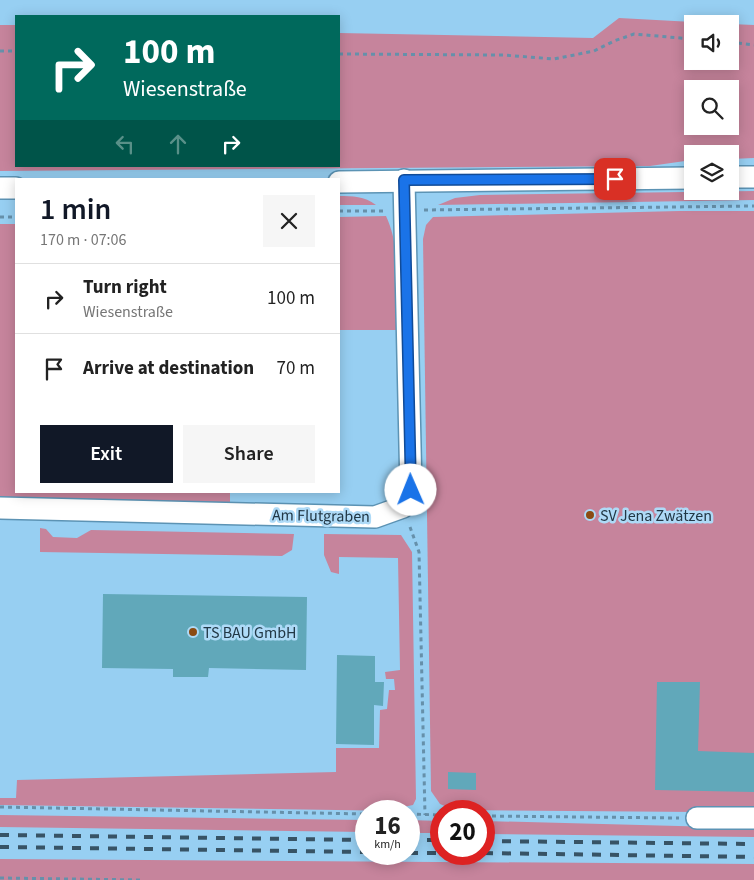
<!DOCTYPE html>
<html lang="en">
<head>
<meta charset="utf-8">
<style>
  body { margin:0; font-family:"Source Sans 3",sans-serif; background:#f6f6f6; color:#222; height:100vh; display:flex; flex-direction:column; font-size:19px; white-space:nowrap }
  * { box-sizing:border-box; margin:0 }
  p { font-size:16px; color:#767676 }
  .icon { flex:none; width:28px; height:28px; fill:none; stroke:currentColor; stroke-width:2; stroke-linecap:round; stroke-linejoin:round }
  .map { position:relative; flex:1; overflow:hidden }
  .sheet { position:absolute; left:15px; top:178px; width:325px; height:315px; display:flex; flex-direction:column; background:#fff; border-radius:0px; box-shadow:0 2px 12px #0003 }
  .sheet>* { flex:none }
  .banner { position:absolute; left:15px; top:15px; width:325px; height:152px; border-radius:0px; box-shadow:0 2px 12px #0003; background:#00695c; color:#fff; overflow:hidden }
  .controls { position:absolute; left:684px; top:15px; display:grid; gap:10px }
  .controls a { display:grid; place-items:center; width:55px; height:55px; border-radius:0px; background:#fff; box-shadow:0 2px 12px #0003; font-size:25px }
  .speed { position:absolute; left:355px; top:800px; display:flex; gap:10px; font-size:25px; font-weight:700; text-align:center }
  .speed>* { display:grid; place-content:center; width:65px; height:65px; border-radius:50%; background:#fff; box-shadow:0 2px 12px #0003; line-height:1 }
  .speed small { font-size:12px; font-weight:400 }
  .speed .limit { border:8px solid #d22; background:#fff; color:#111 }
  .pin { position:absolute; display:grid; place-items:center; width:42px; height:42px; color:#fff; margin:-21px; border-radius:10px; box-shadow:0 2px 8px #0006 }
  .me { position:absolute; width:55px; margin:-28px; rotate:359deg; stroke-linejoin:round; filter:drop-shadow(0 0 4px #0008) }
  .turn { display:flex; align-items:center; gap:18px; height:105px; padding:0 25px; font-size:22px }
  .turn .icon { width:65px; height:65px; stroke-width:2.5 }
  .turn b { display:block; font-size:35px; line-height:42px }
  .lanes { display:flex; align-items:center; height:48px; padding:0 25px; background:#0003; justify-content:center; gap:25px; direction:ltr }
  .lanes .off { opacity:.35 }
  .round { display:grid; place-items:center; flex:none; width:52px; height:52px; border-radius:0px; background:#f6f6f6 }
  .head { display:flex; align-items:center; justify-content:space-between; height:85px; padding:0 25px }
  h1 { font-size:30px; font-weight:600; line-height:38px; color:#111827 }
  .action { display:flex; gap:10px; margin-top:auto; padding:10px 25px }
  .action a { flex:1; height:58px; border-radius:0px; background:#111827; color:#fff; font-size:20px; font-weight:600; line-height:58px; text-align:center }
  .action a+a { background:#f6f6f6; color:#222 }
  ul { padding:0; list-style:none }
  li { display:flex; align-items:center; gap:15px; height:70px; padding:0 25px; border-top:1px solid #e0e0e0 }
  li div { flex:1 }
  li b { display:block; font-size:19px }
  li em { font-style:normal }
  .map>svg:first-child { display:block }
  .green { fill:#c6849c; fill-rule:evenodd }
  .building { fill:#61a8ba }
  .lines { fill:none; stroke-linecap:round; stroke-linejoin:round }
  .minor-casing { stroke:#5c93b4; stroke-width:24 }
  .path { stroke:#6690aa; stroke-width:3; stroke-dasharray:4 4; stroke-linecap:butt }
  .minor { stroke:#fff; stroke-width:21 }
  .rail { stroke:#375365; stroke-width:4; stroke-dasharray:9 9; stroke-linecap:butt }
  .route-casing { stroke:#114b97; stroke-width:12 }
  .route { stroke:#1a73e8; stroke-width:9 }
  .poi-dot { fill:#8b4b13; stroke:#aedaf7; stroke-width:2 }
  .labels { text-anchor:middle; stroke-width:5; stroke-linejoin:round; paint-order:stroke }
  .street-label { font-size:16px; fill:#213745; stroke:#aedaf7 }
  .poi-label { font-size:16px; fill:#213745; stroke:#aedaf7; text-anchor:start }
</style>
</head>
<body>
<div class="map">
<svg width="754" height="880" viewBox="0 0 754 880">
  <rect width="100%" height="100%" fill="#97cff2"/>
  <g class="green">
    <path d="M619 18 730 24H692V61H730V24L754 25V158L730 159V154H692V160L650 166 0 171V25H16V166H339V33L593 38ZM692 89H730V126H692Z"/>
    <polygon points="754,191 754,200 438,205 455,198 480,195"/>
    <path d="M339 196C353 196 364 196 376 205H339Z"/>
    <polygon points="679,211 754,211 754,811 697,812 454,810 440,804 431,791 423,239 426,225 433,217"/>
    <path d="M386 216C402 250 396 293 396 330H339V217Z"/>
    <polygon points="0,224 16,224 16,491 230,491 230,503 0,501"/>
    <polygon points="40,528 46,529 53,537 77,538 91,530 294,534 292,550 282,556 40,552"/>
    <polygon points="324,534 401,535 412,552 416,799 413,805 403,807 403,811 0,805 0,798 16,798 17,780 336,772 336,748 379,748 380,710 387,709 389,690 395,690 394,679 386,679 385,672 400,670 398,558 339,557 339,574 331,572 324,555"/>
    <polygon points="0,815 366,820 366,832 0,827"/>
    <polygon points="409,820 441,821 441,833 409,833"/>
    <polygon points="484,821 754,828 754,837 484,834"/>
    <polygon points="0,859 754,864 754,880 0,880"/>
  </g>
  <g class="building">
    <polygon points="103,594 307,597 306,670 209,668 208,677 173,677 173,669 102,668"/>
    <polygon points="337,655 375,656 375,682 384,682 383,706 374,705 374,745 336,744"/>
    <polygon points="657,682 700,682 698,751 754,753 754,792 655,790"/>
    <polygon points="448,772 476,773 476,790 448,789"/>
  </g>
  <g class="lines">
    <defs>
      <g id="minor">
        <polyline points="730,177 754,177"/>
        <polyline points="339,182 692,178"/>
        <polyline points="0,188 16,188"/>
        <polyline points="0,508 375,517 403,507 411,490 404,180"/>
        <polyline points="697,818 754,818"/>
      </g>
    </defs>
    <use href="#minor" class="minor-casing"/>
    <g class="path">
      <polyline points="730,42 754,45"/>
      <polyline points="0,51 16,51"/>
      <polyline points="339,54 503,55 554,59 594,51 614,41 634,34 692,39"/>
      <polyline points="424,210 754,206"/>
      <polyline points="339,211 386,211"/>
      <polyline points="0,217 16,217"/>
      <polyline points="410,527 419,552 425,815"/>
      <polyline points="0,807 366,814"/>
      <polyline points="409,814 441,815"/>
      <polyline points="484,816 679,818"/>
      <polyline points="0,878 144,880"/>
    </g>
    <use href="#minor" class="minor"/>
    <g class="rail">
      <polyline points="0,835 366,840"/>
      <polyline points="409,840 441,840"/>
      <polyline points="484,841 754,844"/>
      <polyline points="0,847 366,852"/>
      <polyline points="409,853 441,853"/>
      <polyline points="484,853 754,857"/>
    </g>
  </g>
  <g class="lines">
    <defs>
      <polyline id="route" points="411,490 404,180 615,179"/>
    </defs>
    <use href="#route" class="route-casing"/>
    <use href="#route" class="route"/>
  </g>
  <g class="poi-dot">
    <circle cx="590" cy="515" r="5"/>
    <circle cx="193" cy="632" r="5"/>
  </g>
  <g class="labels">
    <g class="street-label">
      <text transform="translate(321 515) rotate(1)" y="6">Am Flutgraben</text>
    </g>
    <g class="poi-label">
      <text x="600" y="521">SV Jena Zwätzen</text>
      <text x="203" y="638">TS BAU GmbH</text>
    </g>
  </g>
</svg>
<div class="controls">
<a><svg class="icon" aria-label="sound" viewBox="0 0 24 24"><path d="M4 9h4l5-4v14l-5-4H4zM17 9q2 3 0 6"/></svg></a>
<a><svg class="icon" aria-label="search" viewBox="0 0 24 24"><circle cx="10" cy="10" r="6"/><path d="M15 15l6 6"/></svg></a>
<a><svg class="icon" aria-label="layers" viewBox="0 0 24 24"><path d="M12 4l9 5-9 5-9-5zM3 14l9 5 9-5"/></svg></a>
</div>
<div class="speed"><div>16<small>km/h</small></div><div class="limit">20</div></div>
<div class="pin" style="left:615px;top:179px;background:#d93025"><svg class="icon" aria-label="arrive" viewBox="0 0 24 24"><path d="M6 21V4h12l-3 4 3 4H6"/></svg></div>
<svg class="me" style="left:411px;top:490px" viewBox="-20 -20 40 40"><circle r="19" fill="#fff"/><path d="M0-13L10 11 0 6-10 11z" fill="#1a73e8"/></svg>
<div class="banner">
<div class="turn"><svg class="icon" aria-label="right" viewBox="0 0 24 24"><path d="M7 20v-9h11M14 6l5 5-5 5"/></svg><div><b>100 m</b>Wiesenstraße</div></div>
<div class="lanes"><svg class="icon off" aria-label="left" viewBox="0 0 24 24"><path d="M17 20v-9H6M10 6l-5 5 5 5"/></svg><svg class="icon off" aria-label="ahead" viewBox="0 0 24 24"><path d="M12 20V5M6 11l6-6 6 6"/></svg><svg class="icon" aria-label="right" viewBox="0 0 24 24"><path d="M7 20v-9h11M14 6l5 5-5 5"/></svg></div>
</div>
<section class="sheet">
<div class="head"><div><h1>1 min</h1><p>170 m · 07:06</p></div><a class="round"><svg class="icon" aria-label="close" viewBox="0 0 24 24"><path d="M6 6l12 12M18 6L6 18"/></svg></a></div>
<ul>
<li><svg class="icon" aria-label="right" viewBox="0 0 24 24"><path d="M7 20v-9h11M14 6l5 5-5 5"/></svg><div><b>Turn right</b><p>Wiesenstraße</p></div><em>100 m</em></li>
<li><svg class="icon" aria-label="arrive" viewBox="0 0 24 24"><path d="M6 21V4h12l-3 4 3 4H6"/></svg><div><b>Arrive at destination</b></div><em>70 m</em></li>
</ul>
<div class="action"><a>Exit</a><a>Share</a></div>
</section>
</div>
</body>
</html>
